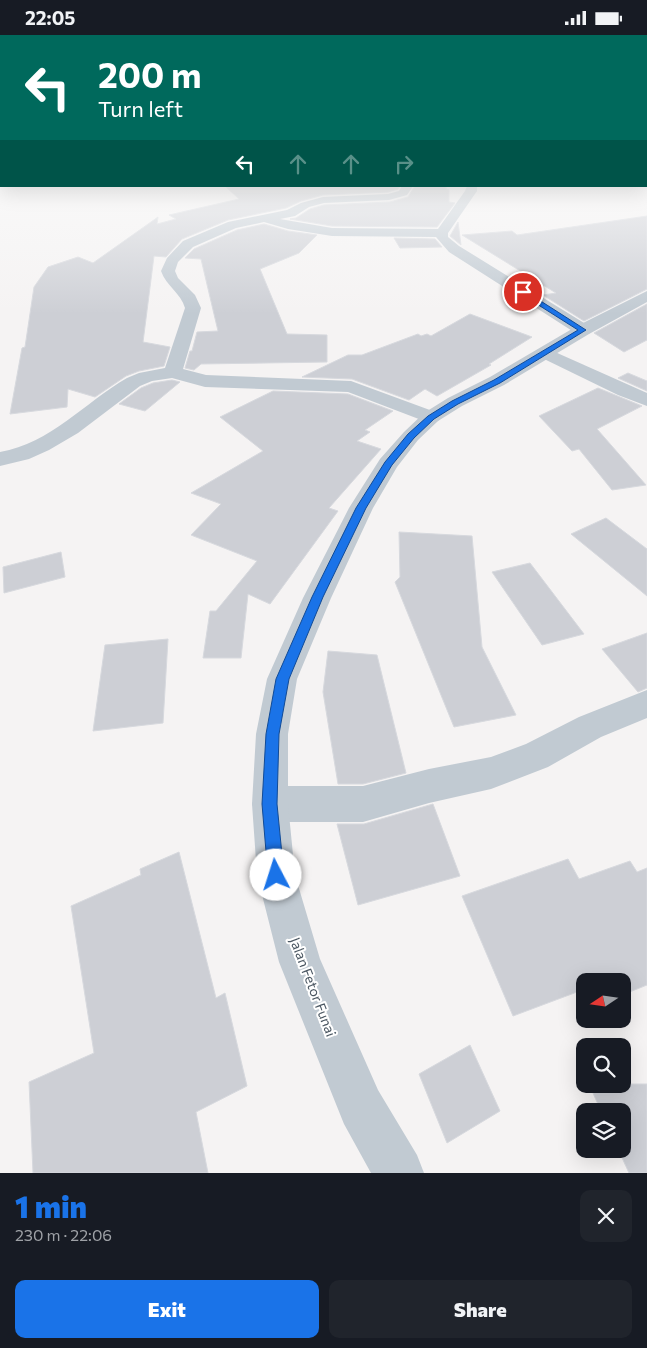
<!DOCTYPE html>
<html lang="en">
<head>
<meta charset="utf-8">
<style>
  body { margin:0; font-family:Commissioner,sans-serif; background:#20242c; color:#f1f3f6; height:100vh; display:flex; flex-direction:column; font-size:19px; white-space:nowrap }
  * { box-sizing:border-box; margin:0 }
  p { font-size:16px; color:#9ea1a6 }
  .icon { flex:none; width:28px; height:28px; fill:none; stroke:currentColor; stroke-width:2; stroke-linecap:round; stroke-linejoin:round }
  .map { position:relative; height:1138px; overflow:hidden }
  .sheet { display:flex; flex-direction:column; background:#171b24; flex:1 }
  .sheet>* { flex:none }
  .top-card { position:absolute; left:0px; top:0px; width:648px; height:152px; box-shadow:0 5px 20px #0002; background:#00695c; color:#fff; overflow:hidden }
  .needle { width:32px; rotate:257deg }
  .buttons { position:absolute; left:576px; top:938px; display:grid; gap:10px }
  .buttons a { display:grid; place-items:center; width:55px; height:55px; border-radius:10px; background:#171b24; box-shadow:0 5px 20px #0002; font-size:25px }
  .pin { position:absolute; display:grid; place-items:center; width:42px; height:42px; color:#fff; margin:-21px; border:2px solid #fff; border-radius:50%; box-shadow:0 1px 5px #0007 }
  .me { position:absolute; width:55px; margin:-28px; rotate:355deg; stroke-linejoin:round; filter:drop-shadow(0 0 4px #0008) }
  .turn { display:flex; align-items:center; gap:18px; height:105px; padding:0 15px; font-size:22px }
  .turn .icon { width:65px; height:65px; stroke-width:2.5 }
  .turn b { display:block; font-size:35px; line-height:42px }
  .lanes { display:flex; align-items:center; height:48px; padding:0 15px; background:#0003; justify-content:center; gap:25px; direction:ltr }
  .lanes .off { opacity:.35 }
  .round { display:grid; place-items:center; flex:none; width:52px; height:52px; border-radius:10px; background:#20242c }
  .headline { display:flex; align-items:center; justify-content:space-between; height:85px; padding:0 15px }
  h1 { font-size:30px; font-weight:800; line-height:38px; color:#1a73e8 }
  .cta { display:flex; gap:10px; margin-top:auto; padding:10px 15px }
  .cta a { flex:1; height:58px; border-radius:10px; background:#1a73e8; color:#fff; font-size:20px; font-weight:800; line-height:58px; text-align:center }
  .cta a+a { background:#20242c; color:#f1f3f6 }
  .status { display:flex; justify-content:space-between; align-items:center; height:35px; padding:0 25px; background:#171b24; direction:ltr }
  .status svg { height:14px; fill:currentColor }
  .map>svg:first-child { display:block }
  .building { fill:#cdcfd5; stroke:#d7d9de }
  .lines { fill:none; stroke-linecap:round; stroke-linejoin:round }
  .minor { fill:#c1cad2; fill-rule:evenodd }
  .tertiary { fill:#c1cad2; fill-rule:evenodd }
  .route { fill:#1a73e8; stroke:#114b97 }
  .labels { text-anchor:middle; stroke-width:4; stroke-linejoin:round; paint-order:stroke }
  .street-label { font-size:14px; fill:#4a5661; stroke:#fff }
</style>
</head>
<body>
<div class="status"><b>22:05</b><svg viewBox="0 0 49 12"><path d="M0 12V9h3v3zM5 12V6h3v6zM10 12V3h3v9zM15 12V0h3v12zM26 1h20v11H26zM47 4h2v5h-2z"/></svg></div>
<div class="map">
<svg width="647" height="1138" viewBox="0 0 647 1138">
  <rect width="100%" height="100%" fill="#f5f3f3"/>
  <g class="building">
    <polygon points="225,151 400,151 398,154 388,157 323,160 301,166 286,173 228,185 182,204 166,222 154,221 143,307 170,312 164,331 139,336 126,341 95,362 68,354 67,372 10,379 22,313 25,312 34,252 48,232 78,222 93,228 158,182 157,189 176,184 169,180 239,164"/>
    <polygon points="415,151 446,151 446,154 449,155 449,167 455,168 437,192 332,191 290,184 296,183 310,174 324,170 390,167 408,162"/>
    <polygon points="647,181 647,254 584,286 543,260 556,258 462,200 512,196 517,200"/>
    <polygon points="458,187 461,210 450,201"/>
    <polygon points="264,189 288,196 317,200 299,218 260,234 287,299 327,300 327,327 201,329 194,335 185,333 190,316 192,316 197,297 218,296 201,224 185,223 194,214 237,195"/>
    <polygon points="394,203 435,204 442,212 400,213"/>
    <polygon points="647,269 647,305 624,317 594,298"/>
    <polygon points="470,279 532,302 489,329 491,330 437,361 425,354 409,365 352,344 302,342 348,320 362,320 418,299 421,301 427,299 431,301"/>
    <polygon points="628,338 647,346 647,356 618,343"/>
    <polygon points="172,345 180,347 145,376 119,369 141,353 153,348"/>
    <polygon points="598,353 642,371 597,394 646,450 612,455 579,414 572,416 539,381"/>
    <polygon points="273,356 348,359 393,376 365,395 370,397 357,406 381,414 329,473 338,476 270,569 248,559 241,623 203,623 210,576 216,576 257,526 191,500 221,469 191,458 263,416 220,382"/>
    <polygon points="606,483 647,514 647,561 571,499"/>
    <polygon points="399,497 472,501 482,612 516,680 454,692 395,547 400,542"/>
    <polygon points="61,517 65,542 4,558 3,532"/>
    <polygon points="530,528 584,599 542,610 492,537"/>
    <polygon points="647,598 647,653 638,657 602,614"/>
    <polygon points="168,604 163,688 93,696 105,610"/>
    <polygon points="328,616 377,620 406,738 363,749 338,749 323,657"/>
    <polygon points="433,769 460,841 358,870 337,789 364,789"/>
    <polygon points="179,817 216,963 225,958 247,1051 196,1077 208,1138 33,1138 29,1047 94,1018 71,871 141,840 140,834"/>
    <polygon points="568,824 579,844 630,826 637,837 647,833 647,950 622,960 622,946 585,946 585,954 513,981 462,861"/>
    <polygon points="470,1010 500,1076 447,1108 419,1039"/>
    <polygon points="589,1049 647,1049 647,1138 629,1138 618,1114 622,1114 622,1076 601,1076"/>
  </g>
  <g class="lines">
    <g class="minor">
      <rect x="646" y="121" width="1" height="6"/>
      <path d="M402 151H413L407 160 389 165 324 168 309 172 295 181 280 184 332 193 438 194 465 156 467 151H477V156L448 198V202L459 211 589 291 591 295 589 299H577L449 217 436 202 332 201 288 194 264 187 236 193 193 212 178 227 175 236 178 243 195 260 201 273 183 334 206 340 351 346 438 378 441 382 438 386 431 388 424 386 348 357 205 352 172 343 152 346 140 351 78 398 49 415 29 424 0 431V417C51 408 84 368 127 343L139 338 165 333 185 273C181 258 166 251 161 236L167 223 183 206 228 187 287 175 301 168 323 162 388 159 399 156Z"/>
      <polygon points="546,313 647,358 647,371 618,360 540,322 537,318 540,314"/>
      <polygon points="647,655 647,683 601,702 548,732 491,754 429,768 363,787 270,787 257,781 252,769 257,757 270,751 363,751 429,734 491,722 526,709 579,682"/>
    </g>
    <polygon class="tertiary" points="647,256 647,267 589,299 504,350 462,371 438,386 418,405 397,432 373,473 331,563 297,644 288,699 288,769 295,840 320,924 378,1055 417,1120 424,1138 371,1138 344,1089 279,927 257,840 252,769 256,699 267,644 303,563 349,473 380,424 404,397 424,378 448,363 490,342 577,291"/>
  </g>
  <linearGradient id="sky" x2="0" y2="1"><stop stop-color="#85c3ea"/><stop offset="0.43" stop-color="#fafafa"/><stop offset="1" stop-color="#fafafa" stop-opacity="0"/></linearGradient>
  <rect width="647" height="279" fill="url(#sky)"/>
  <polygon class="route" points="521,256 525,256 586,295 500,348 458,369 434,384 414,403 392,430 366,473 323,562 289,644 279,699 277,769 284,840 282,846 276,848 271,846 268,840 262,769 266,699 276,644 312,562 356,473 385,427 408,399 428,381 452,366 494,345 578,295 521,259"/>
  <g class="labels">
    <g class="street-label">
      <text transform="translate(313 952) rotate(69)" y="5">Jalan Fetor Funai</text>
    </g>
  </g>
</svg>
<div class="buttons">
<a><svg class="needle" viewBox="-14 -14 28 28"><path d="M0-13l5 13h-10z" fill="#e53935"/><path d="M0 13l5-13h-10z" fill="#9ea1a6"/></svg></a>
<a><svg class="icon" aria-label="search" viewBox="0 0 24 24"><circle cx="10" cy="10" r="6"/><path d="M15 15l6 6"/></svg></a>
<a><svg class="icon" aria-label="layers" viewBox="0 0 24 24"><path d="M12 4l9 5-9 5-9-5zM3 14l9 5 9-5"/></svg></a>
</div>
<div class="pin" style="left:523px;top:257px;background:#d93025"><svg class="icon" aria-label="arrive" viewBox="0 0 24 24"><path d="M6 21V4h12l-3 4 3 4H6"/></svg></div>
<svg class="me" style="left:276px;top:840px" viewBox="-20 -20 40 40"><circle r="19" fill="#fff"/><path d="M0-13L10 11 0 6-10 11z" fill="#1a73e8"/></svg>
<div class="top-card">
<div class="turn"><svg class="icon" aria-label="left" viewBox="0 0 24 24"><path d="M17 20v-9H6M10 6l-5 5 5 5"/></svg><div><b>200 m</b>Turn left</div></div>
<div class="lanes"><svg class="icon" aria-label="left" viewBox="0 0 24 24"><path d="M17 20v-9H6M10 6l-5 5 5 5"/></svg><svg class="icon off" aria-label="ahead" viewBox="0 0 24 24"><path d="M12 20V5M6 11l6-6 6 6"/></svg><svg class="icon off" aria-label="ahead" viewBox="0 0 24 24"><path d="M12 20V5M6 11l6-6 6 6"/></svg><svg class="icon off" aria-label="right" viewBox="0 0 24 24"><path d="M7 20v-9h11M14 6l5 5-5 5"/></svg></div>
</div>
</div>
<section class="sheet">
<div class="headline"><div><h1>1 min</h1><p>230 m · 22:06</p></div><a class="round"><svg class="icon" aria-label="close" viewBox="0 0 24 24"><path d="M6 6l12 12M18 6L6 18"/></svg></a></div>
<div class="cta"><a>Exit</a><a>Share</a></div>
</section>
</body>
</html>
